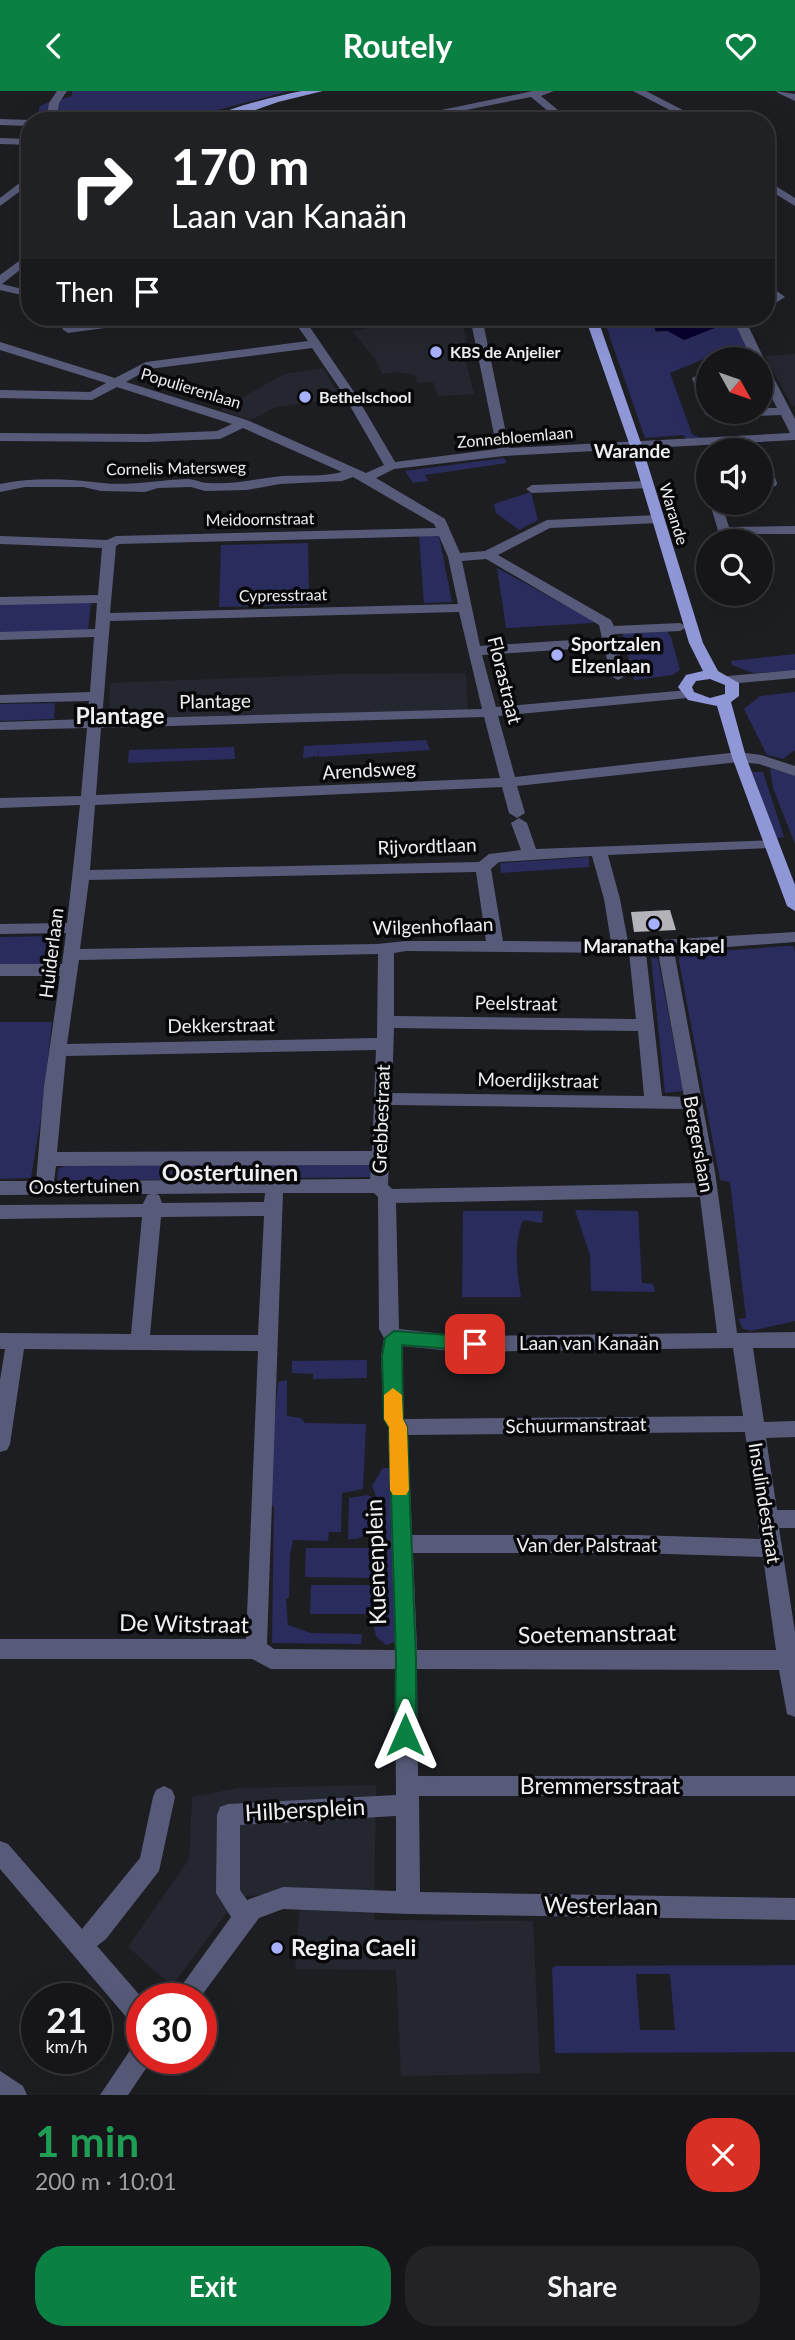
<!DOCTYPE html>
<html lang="en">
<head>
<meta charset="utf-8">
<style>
  body { margin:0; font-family:Lato,sans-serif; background:#232327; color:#f1f3f6; height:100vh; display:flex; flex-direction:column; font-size:26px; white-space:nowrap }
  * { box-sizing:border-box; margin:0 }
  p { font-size:23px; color:#9e9fa2 }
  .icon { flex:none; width:38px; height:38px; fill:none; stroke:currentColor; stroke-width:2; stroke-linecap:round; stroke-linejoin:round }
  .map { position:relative; height:2004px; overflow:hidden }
  .drawer { display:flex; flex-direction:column; background:#16161a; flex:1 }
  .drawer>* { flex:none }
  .guide { position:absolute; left:21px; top:21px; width:754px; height:214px; border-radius:28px; box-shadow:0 7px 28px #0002,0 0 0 2px #353539; background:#202124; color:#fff; overflow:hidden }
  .needle { width:46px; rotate:130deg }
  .tools { position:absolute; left:696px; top:256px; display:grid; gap:14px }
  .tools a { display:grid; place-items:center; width:77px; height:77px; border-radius:50%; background:#16161a; box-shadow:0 7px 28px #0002,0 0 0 2px #353539; font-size:35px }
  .speed { position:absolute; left:21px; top:1892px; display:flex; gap:14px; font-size:35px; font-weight:700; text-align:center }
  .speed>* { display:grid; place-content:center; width:91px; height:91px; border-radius:50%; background:#16161a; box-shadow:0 7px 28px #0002,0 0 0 2px #353539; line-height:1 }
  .speed small { font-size:18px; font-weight:400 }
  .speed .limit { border:10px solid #d22; background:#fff; color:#111 }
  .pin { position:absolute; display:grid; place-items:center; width:60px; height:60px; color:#fff; margin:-30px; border-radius:14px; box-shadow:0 4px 10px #0006 }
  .me { position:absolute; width:77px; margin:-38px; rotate:0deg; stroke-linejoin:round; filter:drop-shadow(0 0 5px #0008) }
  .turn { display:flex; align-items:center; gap:24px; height:147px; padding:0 35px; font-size:32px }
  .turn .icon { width:91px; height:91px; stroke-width:2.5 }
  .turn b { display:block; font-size:49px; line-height:60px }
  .then { display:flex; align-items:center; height:66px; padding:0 35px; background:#0003; gap:14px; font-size:26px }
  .round { display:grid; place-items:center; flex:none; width:74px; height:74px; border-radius:28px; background:#232327 }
  .head { display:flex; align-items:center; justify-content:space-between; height:119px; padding:0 35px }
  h1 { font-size:42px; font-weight:700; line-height:52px; color:#1e9e55 }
  .primary-button { display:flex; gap:14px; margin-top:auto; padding:14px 35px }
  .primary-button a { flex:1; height:80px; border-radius:28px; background:#0b8043; color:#fff; font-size:28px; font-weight:700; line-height:80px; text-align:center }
  .primary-button a+a { background:#232327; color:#f1f3f6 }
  header { display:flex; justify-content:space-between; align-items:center; height:91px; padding:0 35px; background:#0b8043; color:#fff; font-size:32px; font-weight:700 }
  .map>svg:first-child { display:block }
  .built { fill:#252730 }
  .green { fill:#2a2c5d; fill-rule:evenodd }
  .water { fill:#080130 }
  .building { fill:#b3b3b9 }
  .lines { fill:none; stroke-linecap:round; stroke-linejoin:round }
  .minor { fill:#575b79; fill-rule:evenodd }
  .major { fill:#8f97d7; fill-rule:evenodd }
  .route { fill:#0b8043; stroke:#07532c; stroke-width:2 }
  .slow { fill:#f59e0b }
  .poi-dot { fill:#a8b0fc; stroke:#08080a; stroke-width:2.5 }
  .labels { text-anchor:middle; stroke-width:7; stroke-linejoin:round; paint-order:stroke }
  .far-poi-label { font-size:16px; font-weight:bold; fill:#eeeff1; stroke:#08080a; text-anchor:start }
  .far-street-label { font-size:16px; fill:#eeeff1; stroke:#08080a }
  .far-quarter-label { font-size:19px; font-weight:bold; fill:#eeeff1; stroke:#08080a }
  .poi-label { font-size:19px; font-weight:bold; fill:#eeeff1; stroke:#08080a; text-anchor:start }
  .street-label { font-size:19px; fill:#eeeff1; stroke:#08080a }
  .quarter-label { font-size:23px; font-weight:bold; fill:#eeeff1; stroke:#08080a }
  .near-street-label { font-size:23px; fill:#eeeff1; stroke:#08080a }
  .near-poi-label { font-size:23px; font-weight:bold; fill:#eeeff1; stroke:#08080a; text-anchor:start }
</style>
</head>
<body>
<header><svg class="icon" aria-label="back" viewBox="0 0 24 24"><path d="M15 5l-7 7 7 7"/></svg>Routely<svg class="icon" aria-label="heart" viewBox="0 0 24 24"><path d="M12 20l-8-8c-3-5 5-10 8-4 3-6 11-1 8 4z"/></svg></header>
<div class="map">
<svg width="795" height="2004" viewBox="0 0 795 2004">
  <rect width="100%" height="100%" fill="#1d1e22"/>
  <g class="built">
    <polygon points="401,231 406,237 463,233 468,258 463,259 474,303 438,305 433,291 418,292 415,284 398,281 382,283 375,268 352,240"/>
    <polygon points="795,263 795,315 792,315 765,265"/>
    <polygon points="323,277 341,307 276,316 251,329 220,319 284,283"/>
    <polygon points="466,582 468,623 109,632 110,592 342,583"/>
    <polygon points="376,1694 374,1829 533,1830 540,1982 401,1985 396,1879 295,1878 301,1800 238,1806 172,1895 128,1856 189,1768 192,1706 238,1697"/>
  </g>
  <g class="green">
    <path d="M72 0H289L177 30H36L40 15C51 9 62 9 72 5Z"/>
    <path d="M603 226H650L656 241 668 240 684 249 724 232 717 226C735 226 743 241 748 258L730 257 670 282 692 343 701 347 686 348 683 344 645 347Z"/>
    <polygon points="504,367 507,372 425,384 428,390 413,392 405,380"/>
    <polygon points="531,401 538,429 519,439 496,422 494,413"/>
    <polygon points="419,445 439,445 452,511 424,512"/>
    <polygon points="308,452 309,514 219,516 221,454"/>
    <polygon points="497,477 589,527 594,532 506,537"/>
    <polygon points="91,511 88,541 0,543 0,513"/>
    <polygon points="665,538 671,546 680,579 672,584 634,589 622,541"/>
    <polygon points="795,563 795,580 753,582 732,574 731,570"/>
    <polygon points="795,601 795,659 783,668 767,664 744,618 760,605"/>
    <polygon points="55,612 54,628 0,630 0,613"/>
    <polygon points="426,649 430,659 319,666 319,659 318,665 303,667 304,655"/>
    <polygon points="234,656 235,668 128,672 129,659"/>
    <polygon points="770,677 795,685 795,753 773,697"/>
    <polygon points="752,681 763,681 784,746 776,747"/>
    <polygon points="589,766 589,776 501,782 500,772"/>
    <polygon points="55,845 51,874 0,875 0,846"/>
    <polygon points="786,855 793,855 795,861 795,1230 751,1240 743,1238 738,1228 746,1227 730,1091 720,1089 679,870 679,863"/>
    <polygon points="651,866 658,868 683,1000 665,1002"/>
    <polygon points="0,931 52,931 42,1020 31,1087 0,1088"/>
    <polygon points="375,1073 374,1086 57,1090 58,1078 68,1074"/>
    <polygon points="575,1119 638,1120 642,1192 653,1193 655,1201 591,1200 590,1164"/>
    <path d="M463 1120H543L542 1132 523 1129C513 1154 517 1180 521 1206H462Z"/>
    <polygon points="367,1269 367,1287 313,1288 313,1283 292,1282 292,1270"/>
    <polygon points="287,1289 287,1325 301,1327 305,1332 366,1333 363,1398 342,1402 341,1441 329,1441 328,1450 293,1449 290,1464 289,1507 286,1508 288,1534 311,1542 362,1543 361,1553 272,1552 274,1416 269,1413 268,1404 278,1291"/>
    <polygon points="383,1377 391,1377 397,1550 386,1554 376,1545 371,1523 310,1523 311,1494 372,1494 372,1504 373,1487 305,1486 306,1457 374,1457 374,1450 384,1444 382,1436 357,1448 348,1448 349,1407 367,1404 377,1408 372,1395"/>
    <path d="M795 1874V1961L555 1962 552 1877 556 1875ZM636 1883H670L675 1939H640Z"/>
  </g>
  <polygon class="water" points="650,226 717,226 725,233 684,249 668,240 656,240"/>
  <polygon class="building" points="670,819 676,839 634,841 631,821"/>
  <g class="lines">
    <g class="minor">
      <polygon points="57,0 67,0 59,12 56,30 46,30 49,12"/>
      <polygon points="533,0 554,0 541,5 571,30 560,30 531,6 411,30 389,30"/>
      <polygon points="633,0 646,0 704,30 691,30"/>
      <polygon points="776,0 795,3 795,10 778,2"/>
      <polygon points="0,28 30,29 33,30 30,30 30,35 0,34"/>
      <polygon points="0,47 30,48 30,54 0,53"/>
      <polygon points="30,84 30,93 0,115 0,107"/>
      <polygon points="766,89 795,107 795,115 766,97"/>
      <polygon points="30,162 30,171 2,193 30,200 30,206 0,199 0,184"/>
      <polygon points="766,192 785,206 766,218 766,209 772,206 766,201"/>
      <polygon points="137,226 169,226 163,229 68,242 62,238 68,234"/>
      <path d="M291 226H303L354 301 395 371 497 358 470 226H482L509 357 790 342 781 324 711 327 705 323 692 287 709 278V287L705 289 709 300V320H761V317H777L761 286V268H752L732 226H744L764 268 762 271 767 274 795 328V349L504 365 394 378 376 387 445 428 460 462 485 460 547 429 658 424 665 428 658 432 550 437 498 464 611 529 614 535 680 532 687 536 680 540 615 543 625 585 618 589 611 585 604 556 482 564 496 616 688 599 695 603 688 607 498 625 515 686 739 661 761 664 795 675V685L759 673 739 671 517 695 525 722 517 727 509 722 502 696 95 714 90 779 479 771 489 763 521 759 511 732 519 727 527 732 536 758 776 749 778 752 770 757 608 764 620 808 628 851 795 841V851L674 860 715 1081 737 1242 795 1241V1257H753L764 1331 795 1330V1346L766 1347 777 1419H795V1437H779L795 1541V1626L787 1623 779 1579 417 1578 418 1685H795V1705H419L420 1801 795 1807V1829L408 1823 283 1818 259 1827 199 1908H172L231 1826 216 1802 217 1724 220 1716 228 1713 396 1704 395 1578H271L252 1568H0V1548H246L258 1260 24 1258 10 1353 7 1359 0 1361V1289L5 1258H0V1242L131 1243 142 1126 0 1128V1114L143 1113 147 1104 151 1103 0 1104V1090H36L44 996 60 885H0V873H62L66 842 0 843V833L67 832 80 714 0 717V707L81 705 87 637 0 639V631L87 628 89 610 0 612V604L90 601 94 546 0 549V541L95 538 97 512 0 514V506L98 504 102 457 0 453V445L107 449 116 445 436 437 434 433 353 386 342 390 280 393 247 399 205 400 191 396 158 397 145 401 101 400 83 396H25L0 401V393C35 386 67 388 102 392 131 395 158 389 187 388 195 388 201 392 208 392 234 394 258 387 283 385 302 384 324 386 342 381L243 337 220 348 147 351 0 350V342L147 343 217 340 232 333 117 296 92 309 0 307V299L90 301 106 292 0 259V251L115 287 146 271 308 250ZM312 257 342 301 384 374 366 382 247 329 126 291 149 278ZM439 445 448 466 458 513 110 522 116 455 119 453ZM486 468 599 534 602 547 480 555 462 470ZM459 521 482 618 102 628 110 530ZM484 626 500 687 96 704 101 637ZM592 765 604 808 611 851 503 850 491 778 499 771ZM476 781 486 850H406L377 853 80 858 89 789ZM406 860 629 862 636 928 394 925V862ZM658 861 684 1006 662 1005 646 862ZM378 863 377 947 67 953 79 869ZM394 937 638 940 644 1005 392 1002ZM376 959 372 1060 57 1061 66 965ZM391 1014 686 1018 698 1092 392 1098 388 1094ZM371 1074 370 1088 54 1090 56 1075ZM265 1102 264 1111 162 1112 159 1104 155 1103ZM283 1102H374L378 1106 379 1238 384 1247 381 1266 384 1328 388 1336 395 1559 274 1558 267 1553ZM700 1106 717 1242 461 1245 399 1238 396 1112ZM264 1125 258 1244H150L161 1126ZM402 1255 461 1261 733 1257 743 1325 404 1328ZM745 1341 760 1448 636 1444H412L408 1344ZM413 1462H636L763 1466 776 1559H417ZM396 1725V1800L283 1796 247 1809 240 1799V1734Z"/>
      <polygon points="409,226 465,226 459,229 415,229"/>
      <polygon points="761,361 767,365 777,392 776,395 761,397"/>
      <polygon points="647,390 653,394 652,397 532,402 526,398 532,394"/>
      <polygon points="709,409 721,411 729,436 795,435 795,443 719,443"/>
      <polygon points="795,579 795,587 728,593 721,589 728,585"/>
      <polygon points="164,1695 172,1699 175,1706 159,1780 106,1848 97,1855 143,1908 142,1937 133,1934 0,1778 0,1750 8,1753 82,1838 140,1767 153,1706 156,1699"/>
      <polygon points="142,1952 142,1967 153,1967 128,2004 100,2004 133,1955"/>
      <polygon points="0,1980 23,1995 27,2004 0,2004"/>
    </g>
    <g class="major">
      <path d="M302 0H323L278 11 241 24 247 25V29L225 26 219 30H206C220 18 281 4 302 0Z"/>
      <path d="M585 226H597L642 355 703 552 718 580 739 592V605L731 611 746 666 795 794V820L787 815 732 666 717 615 688 609 678 596 686 584 703 580 689 552 630 355ZM710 588 725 594V603L710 607 694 601 692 596 696 590Z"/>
    </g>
  </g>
  <polygon class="route" points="394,1240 475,1246 484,1253 475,1260 402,1254 403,1328 407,1336 416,1568 416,1644 413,1650 405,1653 398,1650 395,1644 396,1568 389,1336 384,1328 382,1266 385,1247"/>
  <polygon class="slow" points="393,1297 402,1304 403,1328 407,1336 409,1399 406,1404 393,1404 390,1399 389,1336 384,1328 384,1304"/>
  <g class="poi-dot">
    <circle cx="436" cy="261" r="7"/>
    <circle cx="305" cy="306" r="7"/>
    <circle cx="557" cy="564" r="7"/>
    <circle cx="654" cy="833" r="7"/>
    <circle cx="277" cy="1857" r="7"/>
  </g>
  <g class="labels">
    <g class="far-poi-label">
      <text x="450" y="267">KBS de Anjelier</text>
      <text x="319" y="312">Bethelschool</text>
    </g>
    <g class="far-street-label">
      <text transform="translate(191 297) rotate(17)" y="6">Populierenlaan</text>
      <text transform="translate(515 346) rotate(-5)" y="6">Zonnebloemlaan</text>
      <text transform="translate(176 377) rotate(-1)" y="6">Cornelis Matersweg</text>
      <text transform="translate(674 423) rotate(73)" y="6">Warande</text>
      <text transform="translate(260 428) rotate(-1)" y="6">Meidoornstraat</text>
      <text transform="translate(283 504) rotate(-1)" y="6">Cypresstraat</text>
    </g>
    <g class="far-quarter-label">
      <text x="632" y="367">Warande</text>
    </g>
    <g class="poi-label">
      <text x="571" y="560">Sportzalen<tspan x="571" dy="22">Elzenlaan</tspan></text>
      <text x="654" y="862" text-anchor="middle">Maranatha kapel</text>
    </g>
    <g class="street-label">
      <text transform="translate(505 589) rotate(76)" y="7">Florastraat</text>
      <text transform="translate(215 610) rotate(-1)" y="7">Plantage</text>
      <text transform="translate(369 679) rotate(-3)" y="7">Arendsweg</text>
      <text transform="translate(427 755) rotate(-2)" y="7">Rijvordtlaan</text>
      <text transform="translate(433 835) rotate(-2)" y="7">Wilgenhoflaan</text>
      <text transform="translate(51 862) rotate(-83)" y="7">Huiderlaan</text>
      <text transform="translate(516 912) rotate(1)" y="7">Peelstraat</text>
      <text transform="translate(221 934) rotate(-1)" y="7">Dekkerstraat</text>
      <text transform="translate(538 989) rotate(1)" y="7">Moerdijkstraat</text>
      <text transform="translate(381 1028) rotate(-88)" y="7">Grebbestraat</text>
      <text transform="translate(699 1053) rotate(80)" y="7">Bergerslaan</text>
      <text transform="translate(84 1095) rotate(-1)" y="7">Oostertuinen</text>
      <text x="589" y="1259">Laan van Kanaän</text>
      <text transform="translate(576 1334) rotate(-1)" y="7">Schuurmanstraat</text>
      <text transform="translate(765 1412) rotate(81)" y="7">Insulindestraat</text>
      <text x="587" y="1461">Van der Palstraat</text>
    </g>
    <g class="quarter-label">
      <text x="120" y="633">Plantage</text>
      <text x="230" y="1090">Oostertuinen</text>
    </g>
    <g class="near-street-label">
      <text transform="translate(376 1471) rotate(-92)" y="8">Kuenenplein</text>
      <text transform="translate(184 1533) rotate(1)" y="8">De Witstraat</text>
      <text transform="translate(597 1543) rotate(-1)" y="8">Soetemanstraat</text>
      <text x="600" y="1703">Bremmersstraat</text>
      <text transform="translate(305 1719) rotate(-3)" y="8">Hilbersplein</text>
      <text transform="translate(601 1815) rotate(1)" y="8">Westerlaan</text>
    </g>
    <g class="near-poi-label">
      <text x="291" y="1865">Regina Caeli</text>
    </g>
  </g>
</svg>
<div class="tools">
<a><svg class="needle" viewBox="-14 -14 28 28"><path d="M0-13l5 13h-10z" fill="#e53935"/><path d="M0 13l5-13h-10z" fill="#9e9fa2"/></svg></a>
<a><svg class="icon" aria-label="sound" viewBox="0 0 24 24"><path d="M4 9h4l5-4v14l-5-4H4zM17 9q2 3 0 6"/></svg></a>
<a><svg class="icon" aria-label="search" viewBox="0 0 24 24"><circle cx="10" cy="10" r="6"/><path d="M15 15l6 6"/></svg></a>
</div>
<div class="speed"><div>21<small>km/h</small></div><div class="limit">30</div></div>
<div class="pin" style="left:475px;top:1253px;background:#d93025"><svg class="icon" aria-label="arrive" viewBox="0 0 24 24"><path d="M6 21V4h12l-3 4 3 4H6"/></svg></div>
<svg class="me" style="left:405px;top:1644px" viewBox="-20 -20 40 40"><path d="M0-17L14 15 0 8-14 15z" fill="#0b8043" stroke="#fff" stroke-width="4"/></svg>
<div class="guide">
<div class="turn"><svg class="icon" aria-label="right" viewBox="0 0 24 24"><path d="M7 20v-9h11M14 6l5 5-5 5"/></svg><div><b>170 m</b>Laan van Kanaän</div></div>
<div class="then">Then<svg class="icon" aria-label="arrive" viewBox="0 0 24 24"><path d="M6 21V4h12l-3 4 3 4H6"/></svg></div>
</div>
</div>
<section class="drawer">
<div class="head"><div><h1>1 min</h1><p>200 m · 10:01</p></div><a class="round" style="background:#d93025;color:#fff"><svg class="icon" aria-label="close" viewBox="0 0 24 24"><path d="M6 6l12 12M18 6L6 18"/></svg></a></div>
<div class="primary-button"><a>Exit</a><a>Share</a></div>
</section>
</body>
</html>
